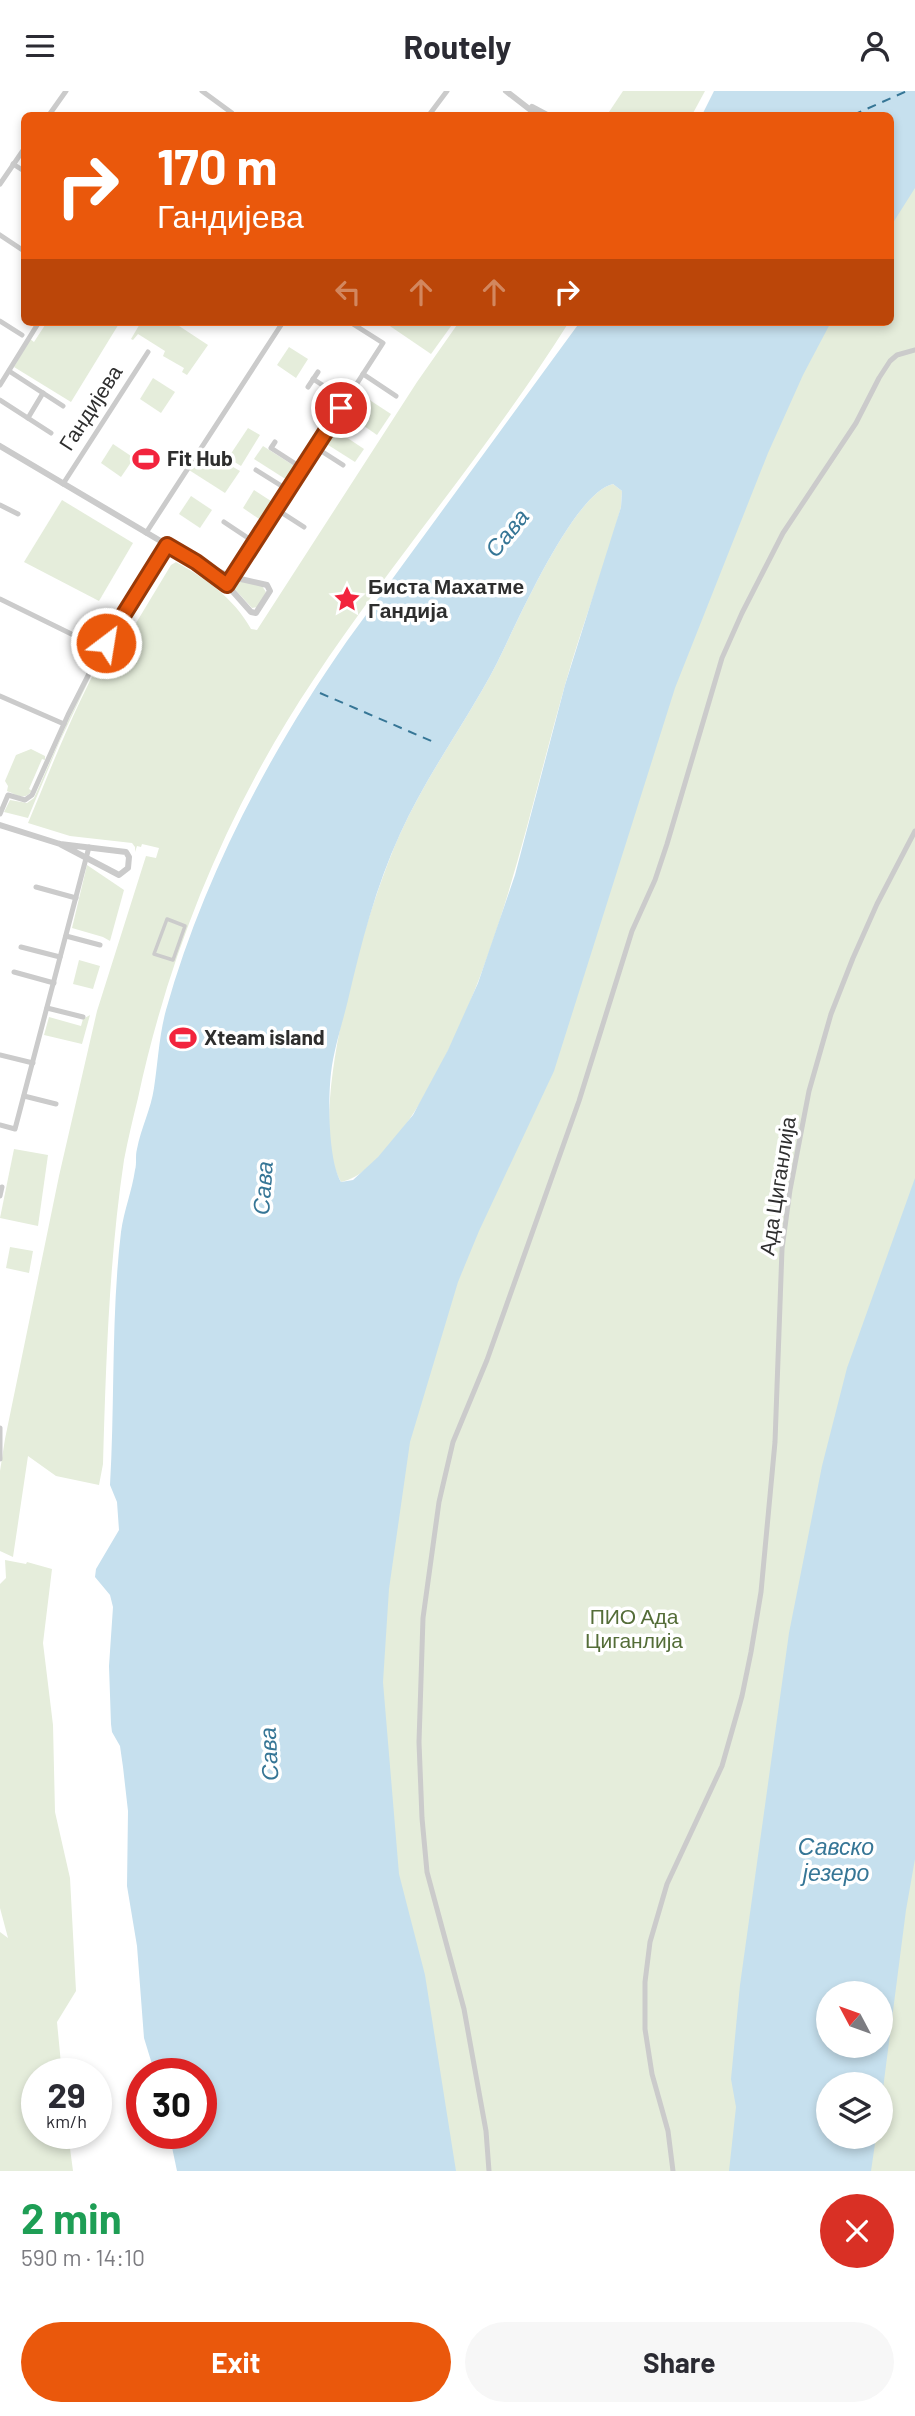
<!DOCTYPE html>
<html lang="en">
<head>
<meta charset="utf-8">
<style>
  body { margin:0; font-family:Barlow,sans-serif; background:#f7f7f7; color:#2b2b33; height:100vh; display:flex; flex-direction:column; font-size:26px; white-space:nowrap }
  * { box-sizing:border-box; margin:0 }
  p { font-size:23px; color:#7c7c81 }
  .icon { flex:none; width:38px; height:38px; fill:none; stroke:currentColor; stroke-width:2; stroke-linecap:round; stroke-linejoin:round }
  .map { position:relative; height:2080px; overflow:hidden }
  .details { display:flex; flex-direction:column; background:#fff; flex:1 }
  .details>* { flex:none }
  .guide { position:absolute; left:21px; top:21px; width:873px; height:214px; border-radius:10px; box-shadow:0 4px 10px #0003; background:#ea580c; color:#fff; overflow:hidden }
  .needle { width:46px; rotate:311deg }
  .controls { position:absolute; left:816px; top:1890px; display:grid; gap:14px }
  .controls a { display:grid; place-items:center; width:77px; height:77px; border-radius:50%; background:#fff; box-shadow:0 4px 10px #0003; font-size:35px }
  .speed { position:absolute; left:21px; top:1967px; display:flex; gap:14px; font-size:35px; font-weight:700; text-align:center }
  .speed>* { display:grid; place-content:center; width:91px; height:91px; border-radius:50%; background:#fff; box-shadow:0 4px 10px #0003; line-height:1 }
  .speed small { font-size:18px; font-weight:400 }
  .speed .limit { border:10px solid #d22; background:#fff; color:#111 }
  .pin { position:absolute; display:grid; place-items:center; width:60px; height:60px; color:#fff; margin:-30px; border:4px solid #fff; border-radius:50%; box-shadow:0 2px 7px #0007 }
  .me { position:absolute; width:77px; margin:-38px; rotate:31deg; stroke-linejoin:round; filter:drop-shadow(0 0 5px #0008) }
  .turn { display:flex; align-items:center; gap:24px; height:147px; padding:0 21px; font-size:32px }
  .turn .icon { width:91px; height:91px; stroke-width:2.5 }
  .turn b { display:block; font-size:49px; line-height:60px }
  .lanes { display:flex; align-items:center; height:66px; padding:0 21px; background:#0003; justify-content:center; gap:35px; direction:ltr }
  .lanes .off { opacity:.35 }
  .round { display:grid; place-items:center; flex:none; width:74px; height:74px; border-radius:37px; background:#f7f7f7 }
  .headline { display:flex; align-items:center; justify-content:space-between; height:119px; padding:0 21px }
  h1 { font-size:42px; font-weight:700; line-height:52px; color:#1e9e55 }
  .primary-button { display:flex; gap:14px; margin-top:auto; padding:14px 21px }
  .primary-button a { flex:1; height:80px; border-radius:42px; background:#ea580c; color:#fff; font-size:28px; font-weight:700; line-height:80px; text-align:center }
  .primary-button a+a { background:#f7f7f7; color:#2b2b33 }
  header { display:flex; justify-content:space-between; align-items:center; height:91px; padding:0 21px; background:#fff; font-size:32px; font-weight:700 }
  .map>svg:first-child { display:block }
  .green { fill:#e5eddb; fill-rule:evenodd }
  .water { fill:#c6e0ee; fill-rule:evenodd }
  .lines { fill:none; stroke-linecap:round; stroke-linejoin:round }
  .ferry { stroke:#367696; stroke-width:2; stroke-dasharray:9 7; stroke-linecap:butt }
  .pedestrian { stroke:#cbcbcb; stroke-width:3.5 }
  .minor { stroke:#cbcbcb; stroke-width:5 }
  .tertiary { stroke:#cbcbcb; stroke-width:6 }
  .route-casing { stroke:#983908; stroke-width:18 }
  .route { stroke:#ea580c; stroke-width:12 }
  .labels { text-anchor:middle; stroke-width:7; stroke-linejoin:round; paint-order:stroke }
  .street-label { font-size:21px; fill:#2e2e2e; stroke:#fff }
  .poi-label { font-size:21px; font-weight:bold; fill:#2e2e2e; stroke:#fff; text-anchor:start }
  .park-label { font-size:21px; fill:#546d38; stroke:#fff }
  .water-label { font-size:23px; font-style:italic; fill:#367696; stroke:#fff }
</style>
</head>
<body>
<header><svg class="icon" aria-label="menu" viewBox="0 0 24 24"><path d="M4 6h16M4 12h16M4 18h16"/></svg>Routely<svg class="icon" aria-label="person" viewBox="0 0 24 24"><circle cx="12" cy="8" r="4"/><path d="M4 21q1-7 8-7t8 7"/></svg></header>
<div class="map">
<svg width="915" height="2080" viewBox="0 0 915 2080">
  <rect width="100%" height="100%" fill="#fff"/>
  <g class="green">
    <polygon points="623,0 705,0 692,24 607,24"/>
    <path d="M915 7V2080H428L390 1883 372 1374 802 231H891V55ZM828 1902H880V1955H828ZM828 1993H880V2046H828Z"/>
    <polygon points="47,231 120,231 71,311 14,276 30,248 34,251"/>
    <polygon points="141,231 173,231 208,254 187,284 182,281 184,277 163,265 165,260 138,243 133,249 131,248"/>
    <polygon points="384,231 423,231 423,235 426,231 454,231 431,263"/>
    <path d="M459 231H569C491 355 395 466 314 588 229 715 170 858 138 1007 133 1027 128 1048 124 1069 109 1169 106 1271 103 1373L99 1394 56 1385 28 1365 13 1466 0 1460V1380L5 1348 59 1085 97 920 146 765 156 767 159 757 142 753 141 756 137 755 135 761V756L132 752 70 745 28 732C54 670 79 604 114 546L124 552 171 474 176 471C206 488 234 507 251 538L257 539 417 291Z"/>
    <polygon points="289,256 308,268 296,287 277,274"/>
    <polygon points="153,287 175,301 161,322 140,308"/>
    <polygon points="368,308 391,323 377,344 354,328"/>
    <polygon points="248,337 260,344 241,375 228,367"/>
    <polygon points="334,338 364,358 355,371 325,352"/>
    <polygon points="113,353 134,367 121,386 101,372"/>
    <polygon points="263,355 296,376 287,389 254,368"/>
    <polygon points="202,358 240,380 225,402 189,379"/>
    <path d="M613 393 622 400 621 416C605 476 582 534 565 594 529 721 504 849 444 968 428 999 411 1031 387 1057 374 1071 360 1087 341 1091 302 1025 369 811 400 743 427 683 467 630 497 572 516 534 573 402 613 393Z"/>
    <polygon points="254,399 274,412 262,430 243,417"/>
    <polygon points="191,405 212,419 200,437 179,423"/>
    <polygon points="62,409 133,452 99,510 24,471"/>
    <polygon points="236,489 262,495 266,501 258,516 252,517 231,494"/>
    <polygon points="98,570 59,652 28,727 4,721 10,709 27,712 34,707 68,630"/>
    <path d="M31 658 45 665V669L42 668 29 698 32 700C24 710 17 704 7 700L8 695 5 690 16 664Z"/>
    <polygon points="87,774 124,799 110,850 103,846 72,837"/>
    <polygon points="79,869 100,875 93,898 73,893"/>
    <polygon points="90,924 82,953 44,944 49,926 81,935 83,928"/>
    <polygon points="14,1058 48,1064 38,1135 0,1127"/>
    <polygon points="10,1156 33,1160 29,1182 6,1177"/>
    <polygon points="5,1469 26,1473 27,1471 52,1478 43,1552 53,1634 55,1721 70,1787 76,1900 57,1931 62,1983 37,1983 37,2042 68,2042 73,2080 0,2080 0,1841 8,1847 0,1817 0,1493 6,1487"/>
  </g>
  <g class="water">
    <polygon points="714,0 915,0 915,97 891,135 891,24 702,24"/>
    <path d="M580 231H831L803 284 768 362 675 597 554 980 479 1140 458 1191 410 1351 389 1498 383 1591 399 1783 425 1884 456 2080H177L169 2042H201V1983H155L144 1947 137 1855 127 1795 128 1720 123 1676 120 1655 112 1641 111 1633 109 1575 113 1516 110 1504 95 1486 96 1478 119 1439 117 1411 110 1394C115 1310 111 1225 121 1141 124 1119 132 1100 135 1079 137 1072 135 1065 137 1058 141 1037 151 1018 154 997 158 971 159 945 166 919 203 787 269 662 347 550ZM613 393 622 400 621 416 565 594 515 784 478 892 448 959 413 1024 378 1066 353 1089 341 1091C328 1069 328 1008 331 982 334 957 342 934 348 909 361 853 376 795 400 743 427 683 467 630 497 572 516 534 573 402 613 393Z"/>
    <path d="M915 1087V1768L906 1819 880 2021V1993H828V2046H876L871 2080H729L736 2016 731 1988 740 1894 789 1542 822 1375 847 1277ZM828 1902H880V1955H828Z"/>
  </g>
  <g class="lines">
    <g class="ferry">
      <polyline points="853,24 907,0"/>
      <polyline points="320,602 436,652"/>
    </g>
    <polygon class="pedestrian" points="167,828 185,835 173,869 154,863"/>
    <g class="minor">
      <polyline points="202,0 232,22"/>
      <polyline points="49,24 66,0"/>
      <polyline points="429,24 447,0"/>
      <polyline points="13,73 24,80"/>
      <polyline points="0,93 24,58"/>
      <polyline points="0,144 24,160"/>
      <polyline points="0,230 22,244"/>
      <polyline points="9,280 63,315"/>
      <polyline points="363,283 396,305"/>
      <polyline points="313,288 346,309"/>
      <polyline points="0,294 39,231"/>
      <polyline points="308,296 318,281"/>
      <polyline points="0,309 51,342"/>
      <polyline points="28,327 43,302"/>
      <polyline points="331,333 341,339"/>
      <polyline points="275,351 271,357 302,377"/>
      <polyline points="315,356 343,374"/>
      <polyline points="256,379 288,399"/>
      <polyline points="63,393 148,261"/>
      <polyline points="0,414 18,423"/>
      <polyline points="276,418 304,436"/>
      <polyline points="224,431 254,451"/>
      <polyline points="146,442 283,231"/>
      <polyline points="227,494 383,252 353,233"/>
      <polyline points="0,508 102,558"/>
      <polyline points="0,605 64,633"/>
      <polyline points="0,723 8,704 25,709 32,704 68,624 96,569 167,454"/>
      <polyline points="36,796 76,807"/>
      <polyline points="66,845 100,854"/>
      <polyline points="21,856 60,866"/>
      <polyline points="14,881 54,892"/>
      <polyline points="47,917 83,926"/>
      <polyline points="0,964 33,972"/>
      <polyline points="24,1005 56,1013"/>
      <polyline points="0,1034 15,1038 89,756"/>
      <polyline points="0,1105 2,1096"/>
      <polyline points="0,1337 0,1368"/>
      <polyline points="489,2080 486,2040 464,1918 427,1781 422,1727 419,1651 423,1527 439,1411 453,1351 487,1269 579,1010 632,840 655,789 667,753 722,567 742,522 783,442 856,332 879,287 890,270 897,264 915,259"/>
      <polyline points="673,2080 668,2040 652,1983 645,1938 645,1891 650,1851 667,1793 722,1675 742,1605 751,1561 761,1501 775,1351 782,1158 790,1099 809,1000 831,923 853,867 877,813 915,740"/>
    </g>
    <g class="tertiary">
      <polyline points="506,0 537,24"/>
      <polyline points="532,16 547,24"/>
      <polyline points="0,355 196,471 232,486 267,494 270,500 256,522 251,521 227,494 196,471"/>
      <polyline points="0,734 60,753 126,761 129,766 128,777 119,784 60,753"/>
    </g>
  </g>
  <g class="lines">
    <defs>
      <polyline id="route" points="106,552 167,454 196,471 227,494 341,317"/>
    </defs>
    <use href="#route" class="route-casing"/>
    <use href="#route" class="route"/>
  </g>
  <defs>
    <symbol id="stadium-bare" viewBox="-9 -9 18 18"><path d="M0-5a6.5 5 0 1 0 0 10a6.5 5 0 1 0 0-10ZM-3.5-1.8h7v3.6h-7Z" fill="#f2243d" stroke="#fff" stroke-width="2.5" paint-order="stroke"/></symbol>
    <symbol id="sight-bare" viewBox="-9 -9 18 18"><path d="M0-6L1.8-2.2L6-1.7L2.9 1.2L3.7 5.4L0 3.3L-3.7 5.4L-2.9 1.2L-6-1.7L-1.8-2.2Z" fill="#f2243d" stroke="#fff" stroke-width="2.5" paint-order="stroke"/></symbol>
  </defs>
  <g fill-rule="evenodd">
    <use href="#stadium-bare" x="127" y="349" width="38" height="38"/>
    <use href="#sight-bare" x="328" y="489" width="38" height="38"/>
    <use href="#stadium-bare" x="164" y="928" width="38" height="38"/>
  </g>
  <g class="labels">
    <g class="street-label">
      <text transform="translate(91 317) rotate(-57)" y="7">Гандијева</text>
      <text transform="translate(778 1095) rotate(-81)" y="7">Ада Циганлија</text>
    </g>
    <g class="poi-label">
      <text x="167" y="375">Fit Hub</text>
      <text x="368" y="503">Биста Махатме<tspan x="368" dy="24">Гандија</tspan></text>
      <text x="204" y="954">Xteam island</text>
    </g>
    <g class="park-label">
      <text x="634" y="1533">ПИО Ада<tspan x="634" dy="24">Циганлија</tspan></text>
    </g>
    <g class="water-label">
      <text transform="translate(507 442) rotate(-51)" y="8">Сава</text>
      <text transform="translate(263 1097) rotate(-86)" y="8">Сава</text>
      <text transform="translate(269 1663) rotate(-93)" y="8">Сава</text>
      <text x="836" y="1764">Савско<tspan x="836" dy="26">језеро</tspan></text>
    </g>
  </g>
</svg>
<div class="controls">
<a><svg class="needle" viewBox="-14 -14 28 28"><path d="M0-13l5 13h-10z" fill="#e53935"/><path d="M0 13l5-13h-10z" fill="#7c7c81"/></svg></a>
<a><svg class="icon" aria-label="layers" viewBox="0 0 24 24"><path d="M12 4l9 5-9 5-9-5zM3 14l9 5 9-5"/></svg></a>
</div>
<div class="speed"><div>29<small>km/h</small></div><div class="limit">30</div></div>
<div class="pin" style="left:341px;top:317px;background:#d93025"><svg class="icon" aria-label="arrive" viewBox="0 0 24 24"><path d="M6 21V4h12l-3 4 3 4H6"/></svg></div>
<svg class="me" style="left:106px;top:552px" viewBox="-20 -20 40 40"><circle r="17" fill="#ea580c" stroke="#fff" stroke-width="3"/><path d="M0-11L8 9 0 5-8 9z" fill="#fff"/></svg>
<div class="guide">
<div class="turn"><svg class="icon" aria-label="right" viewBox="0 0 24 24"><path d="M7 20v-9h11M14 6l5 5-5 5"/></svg><div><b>170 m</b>Гандијева</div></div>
<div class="lanes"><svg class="icon off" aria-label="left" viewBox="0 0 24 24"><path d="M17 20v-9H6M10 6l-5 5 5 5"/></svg><svg class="icon off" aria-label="ahead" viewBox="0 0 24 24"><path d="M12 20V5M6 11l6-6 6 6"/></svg><svg class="icon off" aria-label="ahead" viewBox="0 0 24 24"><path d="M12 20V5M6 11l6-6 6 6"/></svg><svg class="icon" aria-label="right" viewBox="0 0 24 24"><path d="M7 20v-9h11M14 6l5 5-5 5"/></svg></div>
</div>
</div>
<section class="details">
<div class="headline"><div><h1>2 min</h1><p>590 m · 14:10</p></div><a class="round" style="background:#d93025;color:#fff"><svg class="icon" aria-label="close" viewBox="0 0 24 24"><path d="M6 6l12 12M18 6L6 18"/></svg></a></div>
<div class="primary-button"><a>Exit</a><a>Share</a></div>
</section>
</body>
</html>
